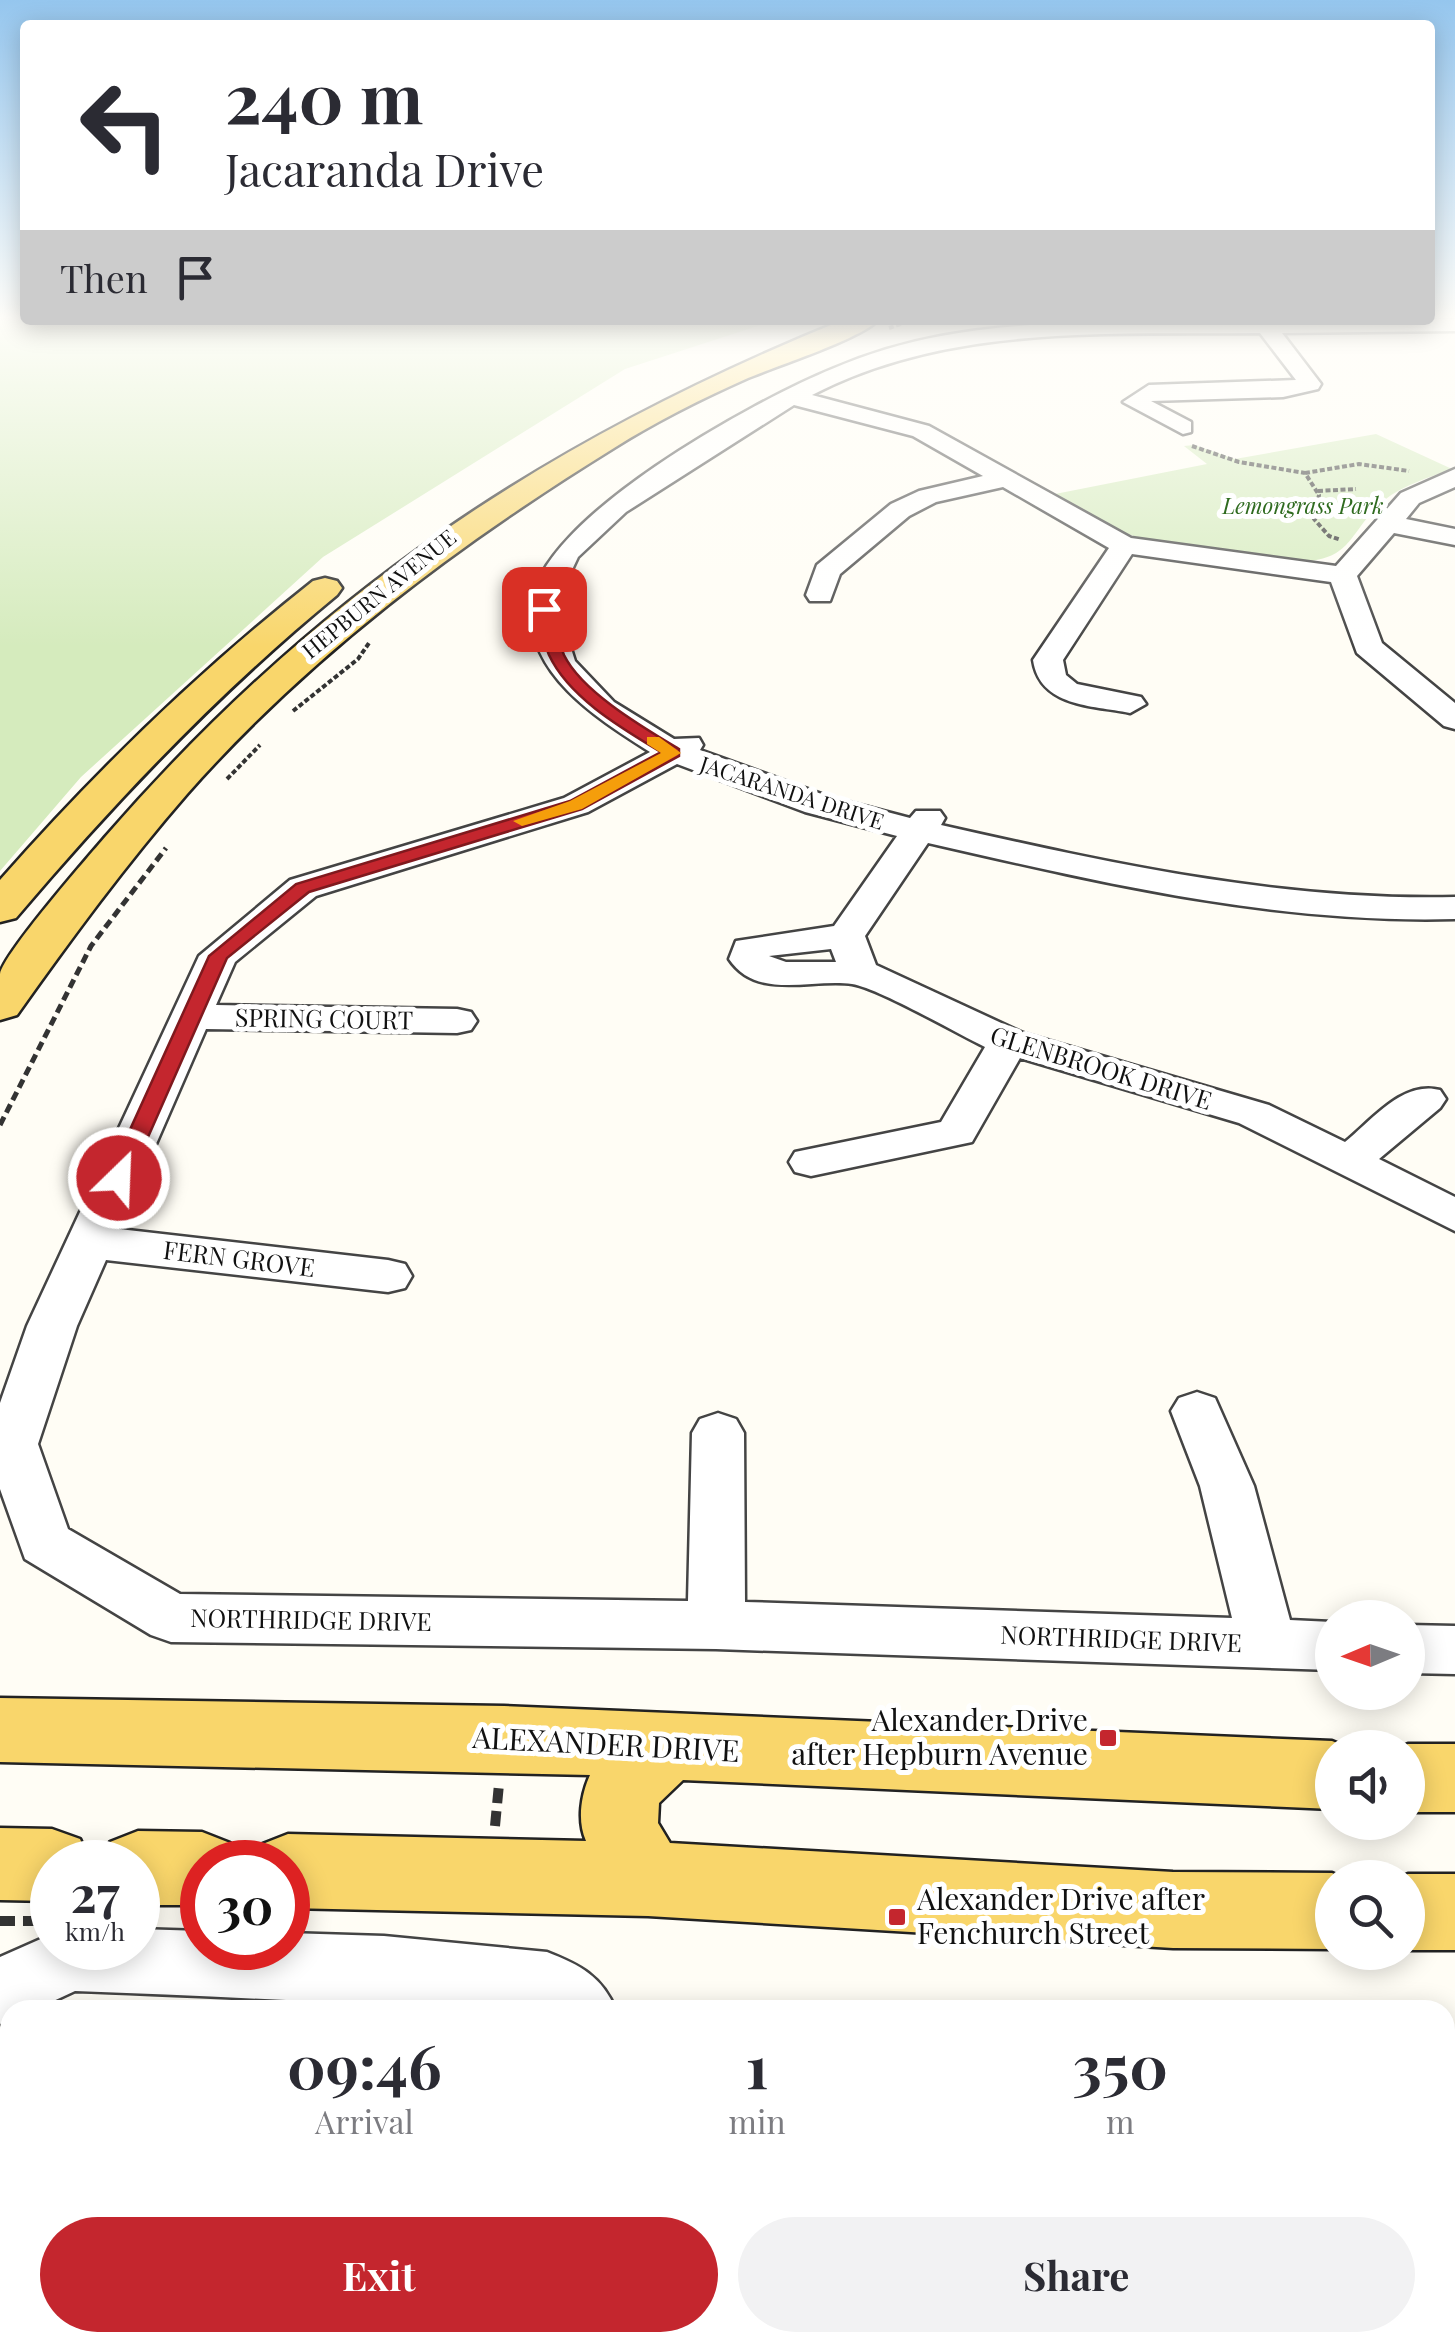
<!DOCTYPE html>
<html lang="en">
<head>
<meta charset="utf-8">
<style>
  body { margin:0; font-family:"Playfair Display",serif; background:#f2f2f3; color:#2b2b33; height:100vh; display:flex; flex-direction:column; font-size:38px; white-space:nowrap }
  * { box-sizing:border-box; margin:0 }
  p { font-size:32px; color:#7c7c81 }
  .icon { flex:none; width:55px; height:55px; fill:none; stroke:currentColor; stroke-width:2; stroke-linecap:round; stroke-linejoin:round }
  .map { position:relative; flex:1; overflow:hidden }
  .sheet { position:absolute; left:0px; top:2000px; width:1455px; height:352px; display:flex; flex-direction:column; background:#fff; border-radius:30px 30px 0 0; box-shadow:0 5px 25px #0003 }
  .sheet>* { flex:none }
  .guide { position:absolute; left:20px; top:20px; width:1415px; height:305px; border-radius:10px; box-shadow:0 5px 25px #0003; background:#fff; color:#2b2b33; overflow:hidden }
  .needle { width:65px; rotate:268deg }
  .fabs { position:absolute; left:1315px; top:1600px; display:grid; gap:20px }
  .fabs a { display:grid; place-items:center; width:110px; height:110px; border-radius:50%; background:#fff; box-shadow:0 5px 25px #0003; font-size:50px }
  .speed { position:absolute; left:30px; top:1840px; display:flex; gap:20px; font-size:50px; font-weight:700; text-align:center }
  .speed>* { display:grid; place-content:center; width:130px; height:130px; border-radius:50%; background:#fff; box-shadow:0 5px 25px #0003; line-height:1 }
  .speed small { font-size:25px; font-weight:400 }
  .speed .limit { border:15px solid #d22; background:#fff; color:#111 }
  .pin { position:absolute; display:grid; place-items:center; width:85px; height:85px; color:#fff; margin:-42px; border-radius:20px; box-shadow:0 5px 15px #0006 }
  .me { position:absolute; width:110px; margin:-55px; rotate:24deg; stroke-linejoin:round; filter:drop-shadow(0 0 8px #0008) }
  .turn { display:flex; align-items:center; gap:35px; height:210px; padding:0 40px; font-size:45px }
  .turn .icon { width:130px; height:130px; stroke-width:2.5 }
  .turn b { display:block; font-size:70px; line-height:85px }
  .then { display:flex; align-items:center; height:95px; padding:0 40px; background:#0003; gap:20px; font-size:38px }
  .eta { display:flex; justify-content:space-evenly; align-items:center; height:170px; text-align:center }
  .eta b { font-size:60px; font-weight:700; line-height:70px }
  .primary-button { display:flex; gap:20px; margin-top:auto; padding:20px 40px }
  .primary-button a { flex:1; height:115px; border-radius:60px; background:#c4262e; color:#fff; font-size:40px; font-weight:700; line-height:115px; text-align:center }
  .primary-button a+a { background:#f2f2f3; color:#2b2b33 }
  .map>svg:first-child { display:block }
  .green { fill:#d5ebbd }
  .lines { fill:none; stroke-linecap:round; stroke-linejoin:round }
  .minor-casing { stroke:#444; stroke-width:5 }
  .major-casing { stroke:#222; stroke-width:5 }
  .path-far2 { stroke:#333; stroke-width:4; stroke-dasharray:5 2.5; stroke-linecap:butt }
  .path-far1 { stroke:#333; stroke-width:5; stroke-dasharray:9 5; stroke-linecap:butt }
  .path { stroke:#333; stroke-width:10; stroke-dasharray:15 8; stroke-linecap:butt }
  .minor { fill:#fff; fill-rule:evenodd }
  .major { fill:#f9d66b; fill-rule:evenodd }
  .route { fill:#c4262e; stroke:#7f191e; stroke-width:2.5 }
  .slow { fill:#f59e0b }
  .poi-dot { fill:#c4262e; stroke:#fff; stroke-width:4 }
  .labels { text-anchor:middle; stroke-width:10; stroke-linejoin:round; paint-order:stroke }
  .far-park-label { font-size:22px; font-style:italic; fill:#2f6b1f; stroke:#fff }
  .far-street-label { font-size:22px; fill:#111; stroke:#fff }
  .street-label { font-size:25px; fill:#111; stroke:#fff }
  .near-poi-label { font-size:30px; fill:#111; stroke:#fff; text-anchor:end }
  .near-street-label { font-size:30px; fill:#111; stroke:#fff }
</style>
</head>
<body>
<div class="map">
<svg width="1455" height="2351" viewBox="0 0 1455 2351">
  <rect width="100%" height="100%" fill="#fffdf5"/>
  <g class="green">
    <polygon points="0,317 25,320 776,320 625,369 323,557 81,777 0,871"/>
    <path d="M1376 434 1452 469C1428 478 1399 486 1380 504 1347 536 1352 559 1300 562L1158 543 1114 530 1050 495 1207 464 1184 446 1194 445 1235 459Z"/>
  </g>
  <g class="lines">
    <defs>
      <g id="minor">
        <path d="M1455 319V331L1282 333 1321 384 1318 389 1283 397 1151 401 1191 422V432L1183 434 1123 402 1149 385 1296 380 1260 333C1109 335 950 323 812 395L929 426 1131 538 1336 566 1401 493 1455 469V487L1419 503 1406 519 1455 529V545L1394 533 1357 576 1382 643 1455 703V729L1444 726 1357 653 1331 582 1132 554 1063 660 1066 675 1077 684 1141 697 1146 704 1130 713C1091 705 1040 707 1033 660L1109 548 1003 487 936 502 909 516 840 574 830 601H810L806 595 817 565 891 504 919 491 983 476 913 436 794 405 626 512 578 557 562 591 559 611 575 661 614 702 674 739 699 738 703 745 700 750 830 797 910 818 916 811H940L945 818 941 825C1110 863 1280 901 1455 897V919C1276 924 1102 883 928 843L865 936 876 965 1023 1033 1269 1105 1345 1142C1372 1120 1403 1080 1440 1090L1446 1099 1440 1108 1379 1159 1455 1197V1231L1239 1123 1020 1058 972 1142 811 1176 795 1172 789 1162 795 1152 941 1122 985 1047C956 1033 878 988 852 984 812 978 757 1001 729 959L736 941 834 926 897 836 805 812 677 764 588 812 316 896 235 962 216 1005 457 1009 471 1012 477 1021 471 1030 457 1033 206 1029 119 1229 388 1260 405 1264 412 1276 405 1288 388 1292 106 1260 77 1326 38 1444 68 1529 180 1594 688 1601 692 1433 700 1419 718 1413 736 1419 744 1433 745 1602 1232 1618 1200 1486 1171 1411 1179 1398 1197 1392 1215 1398 1254 1486 1290 1620 1332 1622V1670L716 1649 171 1642 151 1635 25 1559 0 1489V1403L27 1326 199 956 290 880 564 798 650 752C600 720 527 676 531 606 537 519 756 400 832 369 867 354 903 343 941 336 1021 321 1102 322 1183 322 1273 321 1366 320 1455 319ZM831 949 836 962H786L769 956Z"/>
        <polygon points="1408,1625 1455,1626 1455,1674 1408,1673"/>
        <path d="M138 1929 202 1931V1948H288V1933L384 1936 547 1952C580 1965 602 1976 616 2010 436 2010 255 1997 75 1991L34 2010H10V2020L0 2024V1957L52 1934V1948H138Z"/>
        <polygon points="783,2342 940,2342 943,2351 780,2351"/>
      </g>
      <g id="major">
        <path d="M843 320H878C863 338 774 367 748 378 703 398 655 422 614 448 457 545 310 655 187 794 126 864 71 939 17 1015L0 1020C0 1005 0 988 0 974 4 953 87 858 106 836 317 593 545 441 843 320Z"/>
        <path d="M325 578 337 581 342 588 337 595C219 692 115 801 16 918L0 922V880C96 771 199 671 313 581Z"/>
        <path d="M0 1698 504 1706 1332 1741 1349 1748H1332V1809L683 1780 659 1803 658 1823 670 1843 1173 1872 1332 1873 1343 1878H1332V1949L1173 1948 648 1916 288 1908V1862H252L260 1845 288 1834 586 1841C577 1821 581 1795 590 1775L0 1762Z"/>
        <polygon points="1408,1744 1455,1744 1455,1812 1408,1812 1408,1748 1399,1748"/>
        <polygon points="0,1828 52,1829 80,1839 90,1862 52,1862 52,1901 0,1900"/>
        <polygon points="138,1831 202,1832 230,1843 239,1862 202,1862 202,1905 138,1905 138,1862 101,1862 110,1842"/>
        <polygon points="1408,1874 1455,1874 1455,1950 1408,1950 1408,1878 1399,1878"/>
      </g>
    </defs>
    <use href="#minor" class="minor-casing"/>
    <use href="#major" class="major-casing"/>
    <g class="path-far2">
      <polyline points="889,328 912,320"/>
      <polyline points="1192,446 1239,462 1305,473 1319,495 1314,519 1329,536 1341,540"/>
      <polyline points="1305,473 1359,464 1409,471"/>
      <polyline points="1318,491 1356,489"/>
      <polyline points="293,711 358,659 369,643"/>
      <polyline points="227,779 260,745"/>
    </g>
    <polyline class="path-far1" points="0,1125 91,946 166,848"/>
    <g class="path">
      <polyline points="495,1826 499,1784"/>
      <polyline points="0,1921 41,1921"/>
    </g>
    <use href="#minor" class="minor"/>
    <use href="#major" class="major"/>
  </g>
  <linearGradient id="sky" x2="0" y2="1"><stop stop-color="#95c6ee"/><stop offset="0.49" stop-color="#fffefa"/><stop offset="1" stop-color="#fffefa" stop-opacity="0"/></linearGradient>
  <rect width="1455" height="647" fill="url(#sky)"/>
  <path class="route" d="M544 605 552 609C556 624 558 641 564 655 582 692 644 728 679 749V756L582 809 309 892 227 958 130 1178 127 1183H111L108 1178 209 956 296 884 570 801 661 752C623 729 569 698 549 655 543 641 541 624 537 609Z"/>
  <polygon class="slow" points="647,737 659,737 681,753 582,809 522,826 513,821 570,801 661,753 647,744"/>
  <g class="poi-dot">
    <rect x="1098" y="1728" width="20" height="20" rx="5"/>
    <rect x="887" y="1907" width="20" height="20" rx="5"/>
  </g>
  <g class="labels">
    <g class="far-park-label">
      <text x="1303" y="514">Lemongrass Park</text>
    </g>
    <g class="far-street-label">
      <text transform="translate(379 594) rotate(-39)" y="8">HEPBURN AVENUE</text>
      <text transform="translate(792 793) rotate(18)" y="8">JACARANDA DRIVE</text>
    </g>
    <g class="street-label">
      <text transform="translate(324 1019) rotate(1)" y="9">SPRING COURT</text>
      <text transform="translate(1101 1068) rotate(17)" y="9">GLENBROOK DRIVE</text>
      <text transform="translate(239 1259) rotate(7)" y="9">FERN GROVE</text>
      <text transform="translate(311 1620) rotate(1)" y="9">NORTHRIDGE DRIVE</text>
      <text transform="translate(1121 1639) rotate(2)" y="9">NORTHRIDGE DRIVE</text>
    </g>
    <g class="near-poi-label">
      <text x="1088" y="1731">Alexander Drive<tspan x="1088" dy="34">after Hepburn Avenue</tspan></text>
      <text x="917" y="1910" text-anchor="start">Alexander Drive after<tspan x="917" dy="34">Fenchurch Street</tspan></text>
    </g>
    <g class="near-street-label">
      <text transform="translate(606 1745) rotate(3)" y="10">ALEXANDER DRIVE</text>
    </g>
  </g>
</svg>
<div class="fabs">
<a><svg class="needle" viewBox="-14 -14 28 28"><path d="M0-13l5 13h-10z" fill="#e53935"/><path d="M0 13l5-13h-10z" fill="#7c7c81"/></svg></a>
<a><svg class="icon" aria-label="sound" viewBox="0 0 24 24"><path d="M4 9h4l5-4v14l-5-4H4zM17 9q2 3 0 6"/></svg></a>
<a><svg class="icon" aria-label="search" viewBox="0 0 24 24"><circle cx="10" cy="10" r="6"/><path d="M15 15l6 6"/></svg></a>
</div>
<div class="speed"><div>27<small>km/h</small></div><div class="limit">30</div></div>
<div class="pin" style="left:544px;top:609px;background:#d93025"><svg class="icon" aria-label="arrive" viewBox="0 0 24 24"><path d="M6 21V4h12l-3 4 3 4H6"/></svg></div>
<svg class="me" style="left:119px;top:1178px" viewBox="-20 -20 40 40"><circle r="17" fill="#c4262e" stroke="#fff" stroke-width="3"/><path d="M0-11L8 9 0 5-8 9z" fill="#fff"/></svg>
<div class="guide">
<div class="turn"><svg class="icon" aria-label="left" viewBox="0 0 24 24"><path d="M17 20v-9H6M10 6l-5 5 5 5"/></svg><div><b>240 m</b>Jacaranda Drive</div></div>
<div class="then">Then<svg class="icon" aria-label="arrive" viewBox="0 0 24 24"><path d="M6 21V4h12l-3 4 3 4H6"/></svg></div>
</div>
<section class="sheet">
<div class="eta">
<div><b>09:46</b><p>Arrival</p></div>
<div><b>1</b><p>min</p></div>
<div><b>350</b><p>m</p></div>
</div>
<div class="primary-button"><a>Exit</a><a>Share</a></div>
</section>
</div>
</body>
</html>
